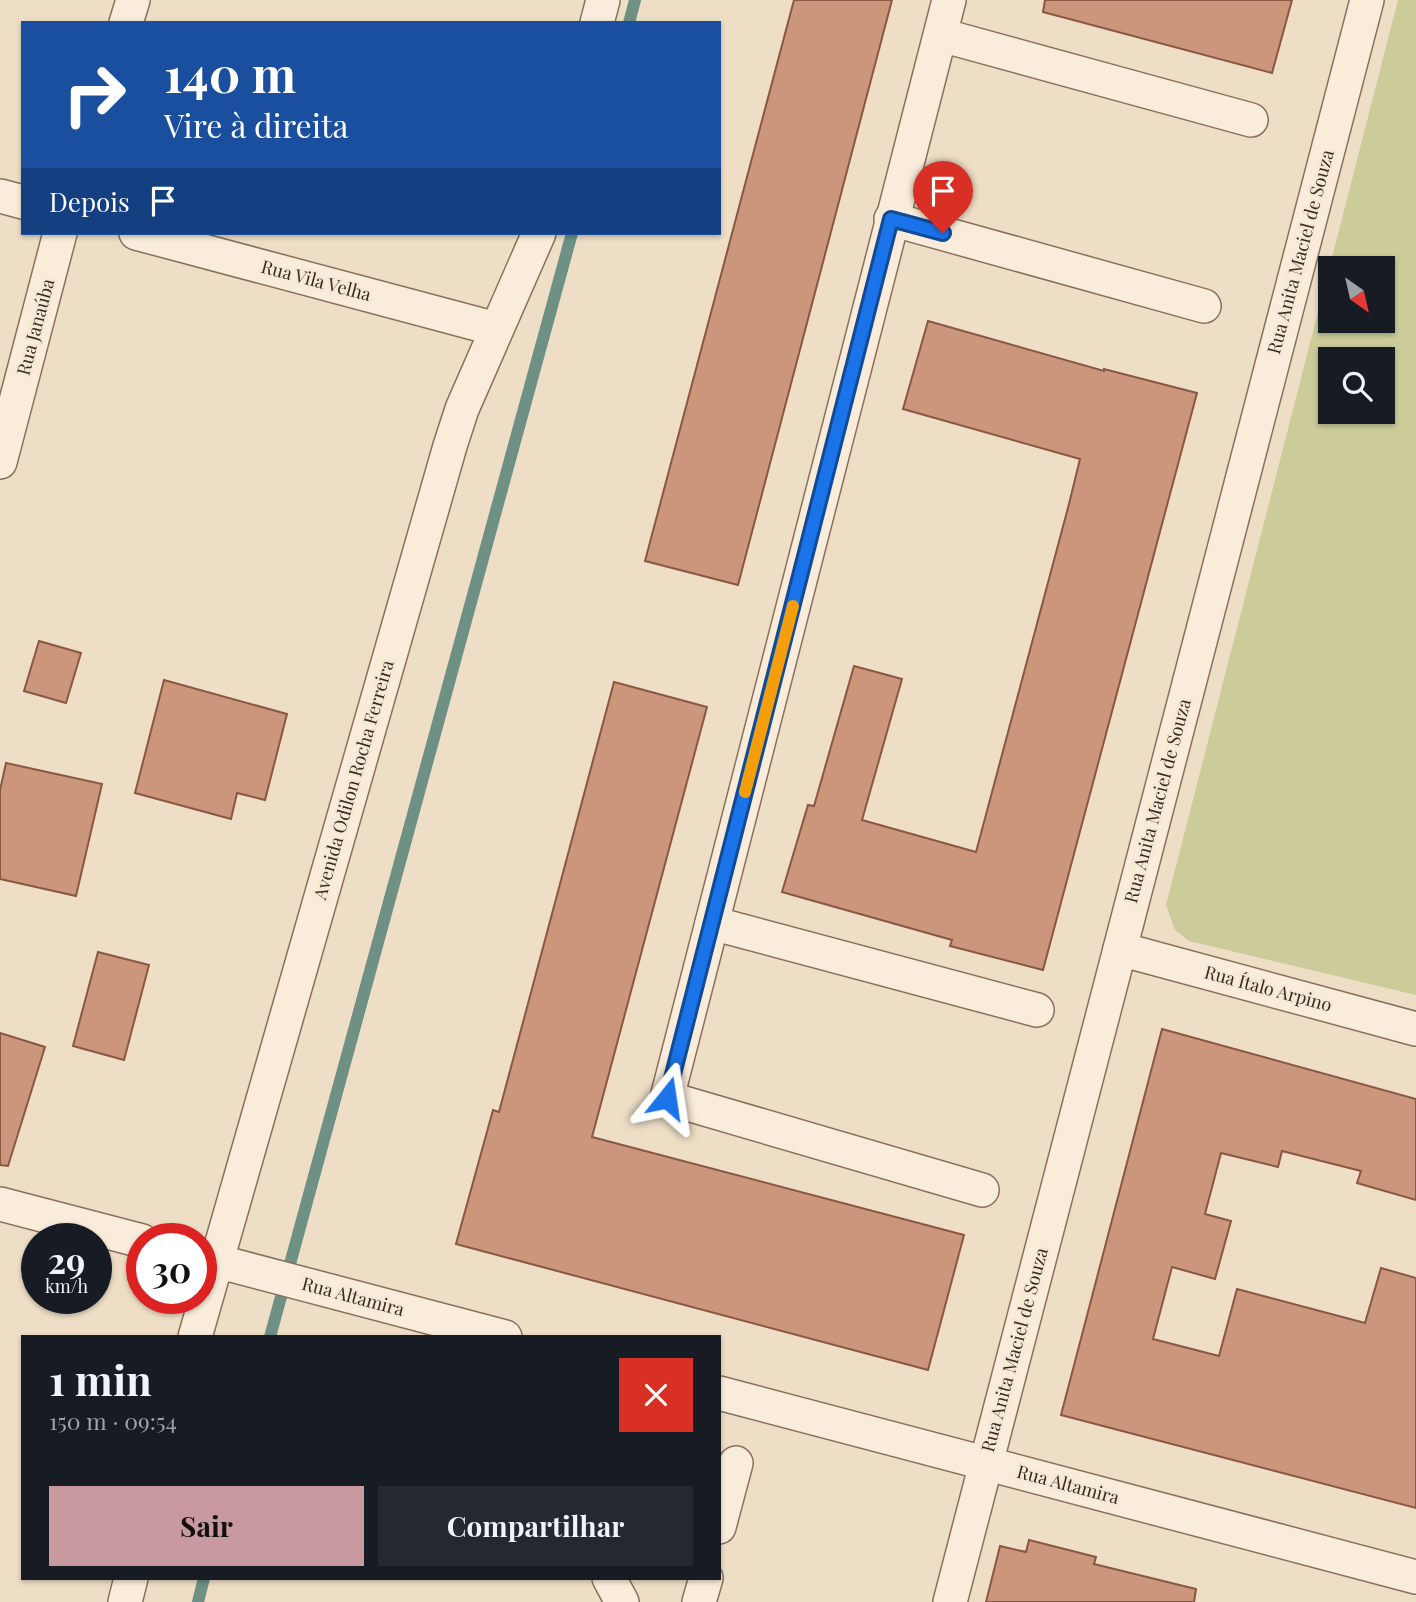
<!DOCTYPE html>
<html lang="pt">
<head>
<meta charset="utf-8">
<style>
  body { margin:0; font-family:"Playfair Display",serif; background:#242831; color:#f1f3f6; height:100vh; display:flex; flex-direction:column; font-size:26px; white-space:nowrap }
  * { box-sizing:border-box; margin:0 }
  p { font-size:23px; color:#9ea1a6 }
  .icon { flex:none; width:38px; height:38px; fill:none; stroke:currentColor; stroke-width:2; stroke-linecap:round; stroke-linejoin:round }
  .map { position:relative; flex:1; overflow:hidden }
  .details { position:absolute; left:21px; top:1335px; width:700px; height:245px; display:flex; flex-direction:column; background:#171b24; border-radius:0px; box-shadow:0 2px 5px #0004 }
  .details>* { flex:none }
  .hud { position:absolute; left:21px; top:21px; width:700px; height:214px; border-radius:0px; box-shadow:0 2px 5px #0004; background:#1a4fa0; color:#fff; overflow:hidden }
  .needle { width:46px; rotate:146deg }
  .tools { position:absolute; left:1318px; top:256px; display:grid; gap:14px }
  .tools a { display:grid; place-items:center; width:77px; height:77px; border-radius:0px; background:#171b24; box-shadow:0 2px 5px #0004; font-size:35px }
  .speed { position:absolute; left:21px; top:1223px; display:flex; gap:14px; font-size:35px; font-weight:700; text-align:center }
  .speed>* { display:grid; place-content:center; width:91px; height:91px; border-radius:50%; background:#171b24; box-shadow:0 2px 5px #0004; line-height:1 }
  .speed small { font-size:18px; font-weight:400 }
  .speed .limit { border:10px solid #d22; background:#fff; color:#111 }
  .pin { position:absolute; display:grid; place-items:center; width:60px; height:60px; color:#fff; margin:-72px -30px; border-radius:50% 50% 50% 0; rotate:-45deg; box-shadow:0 0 7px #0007 }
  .pin .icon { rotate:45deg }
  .me { position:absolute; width:77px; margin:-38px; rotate:15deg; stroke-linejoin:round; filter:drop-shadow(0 0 5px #0008) }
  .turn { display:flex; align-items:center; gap:24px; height:147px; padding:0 28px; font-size:32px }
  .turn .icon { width:91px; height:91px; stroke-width:2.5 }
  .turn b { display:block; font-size:49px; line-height:60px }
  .then { display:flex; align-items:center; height:66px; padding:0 28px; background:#0003; gap:14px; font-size:26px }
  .round { display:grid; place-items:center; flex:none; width:74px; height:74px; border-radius:0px; background:#242831 }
  .head { display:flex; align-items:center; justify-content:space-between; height:119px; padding:0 28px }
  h1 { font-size:42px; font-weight:700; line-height:52px }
  .button { display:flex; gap:14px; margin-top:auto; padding:14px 28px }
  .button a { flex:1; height:80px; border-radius:0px; background:#c999a0; color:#111; font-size:28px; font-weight:700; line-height:80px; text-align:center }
  .button a+a { background:#242831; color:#f1f3f6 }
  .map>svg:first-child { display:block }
  .green { fill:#cbcc9a; fill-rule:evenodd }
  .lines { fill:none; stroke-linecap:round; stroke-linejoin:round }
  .stream { stroke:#6e9085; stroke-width:12 }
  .building { fill:#cc967d; stroke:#895742; stroke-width:2 }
  .minor-casing { stroke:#8a705c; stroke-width:36 }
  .minor { stroke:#f9ecda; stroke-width:33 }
  .route-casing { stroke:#114b97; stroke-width:18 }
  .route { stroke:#1a73e8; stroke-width:12 }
  .slow { stroke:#f59e0b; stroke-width:12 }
  .labels { text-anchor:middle; stroke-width:5; stroke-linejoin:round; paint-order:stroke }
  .street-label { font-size:18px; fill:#3a2a20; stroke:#f5e9d6 }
</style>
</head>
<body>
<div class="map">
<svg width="1416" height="1602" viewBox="0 0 1416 1602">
  <rect width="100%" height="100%" fill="#eedec6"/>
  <path class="green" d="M1398 0H1416V995L1189 941 1175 930 1166 905ZM1330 268H1382V320H1330ZM1330 359H1382V411H1330Z"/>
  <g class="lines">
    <g class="stream">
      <polyline points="629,23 635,0"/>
      <polyline points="270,1337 572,233"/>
      <polyline points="198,1602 204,1578"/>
    </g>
  </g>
  <g class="building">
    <polygon points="794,0 892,0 738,585 645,561"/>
    <polygon points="1045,0 1292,0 1272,73 1043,12"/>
    <polygon points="928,321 1104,371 1104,369 1197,393 1043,970 950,946 952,940 782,892 808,805 814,806 854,666 902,679 862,820 976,852 1069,504 1080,459 903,409"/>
    <polygon points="39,641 81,653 66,703 24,691"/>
    <polygon points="164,680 287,714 265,800 237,793 231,819 135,793"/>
    <polygon points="614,682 707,707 592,1137 964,1235 928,1370 456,1244 493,1110 499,1112"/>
    <polygon points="6,763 102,784 76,896 0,879 0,790"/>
    <polygon points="98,952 149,965 124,1060 73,1046"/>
    <polygon points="1162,1029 1416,1099 1416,1200 1357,1183 1361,1171 1282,1151 1278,1167 1221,1153 1205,1214 1231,1221 1215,1279 1172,1267 1153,1339 1219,1356 1237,1289 1365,1323 1381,1268 1416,1278 1416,1508 1061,1415"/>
    <polygon points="0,1033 45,1047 8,1166 0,1165"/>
    <polygon points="1029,1540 1096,1557 1094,1564 1196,1589 1194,1602 986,1602 1000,1546 1026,1552"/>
  </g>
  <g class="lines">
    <defs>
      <g id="minor">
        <polyline points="949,0 667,1098 982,1190"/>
        <polyline points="126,23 133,0"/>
        <polyline points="597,23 603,0"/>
        <polyline points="941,35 1251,120"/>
        <polyline points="0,196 23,202"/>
        <polyline points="891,219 1204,306"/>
        <polyline points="136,233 496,329"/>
        <polyline points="0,462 60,233"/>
        <polyline points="712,923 1037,1010"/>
        <polyline points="1120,949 1416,1029"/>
        <polyline points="0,1204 142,1241"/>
        <polyline points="201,1257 505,1337"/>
        <polyline points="195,1337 450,446 462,409 539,233"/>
        <polyline points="719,1393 1416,1577"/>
        <polyline points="719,1527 736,1463"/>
        <polyline points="609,1578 622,1602"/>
        <polyline points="125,1602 131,1578"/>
        <polyline points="699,1602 706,1578"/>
        <polyline points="950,1602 1367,0"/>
      </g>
    </defs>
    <use href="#minor" class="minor-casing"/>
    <use href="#minor" class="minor"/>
  </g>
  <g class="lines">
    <defs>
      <polyline id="route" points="667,1098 891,219 943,233"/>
    </defs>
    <use href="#route" class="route-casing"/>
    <use href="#route" class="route"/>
    <polyline class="slow" points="745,792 793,606"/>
  </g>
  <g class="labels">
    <g class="street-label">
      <text transform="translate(1301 252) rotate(-75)" y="6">Rua Anita Maciel de Souza</text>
      <text transform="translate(316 281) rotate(15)" y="6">Rua Vila Velha</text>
      <text transform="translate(36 327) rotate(-75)" y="6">Rua Janaúba</text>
      <text transform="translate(354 780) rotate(-74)" y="6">Avenida Odilon Rocha Ferreira</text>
      <text transform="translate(1158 801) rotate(-75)" y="6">Rua Anita Maciel de Souza</text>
      <text transform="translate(1268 989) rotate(15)" y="6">Rua Ítalo Arpino</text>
      <text transform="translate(353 1297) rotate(15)" y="6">Rua Altamira</text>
      <text transform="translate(1015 1350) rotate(-75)" y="6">Rua Anita Maciel de Souza</text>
      <text transform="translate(1068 1485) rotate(15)" y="6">Rua Altamira</text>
    </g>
  </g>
</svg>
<div class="tools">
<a><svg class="needle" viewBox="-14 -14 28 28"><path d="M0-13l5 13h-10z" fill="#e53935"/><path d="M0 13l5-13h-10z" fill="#9ea1a6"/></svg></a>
<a><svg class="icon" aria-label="search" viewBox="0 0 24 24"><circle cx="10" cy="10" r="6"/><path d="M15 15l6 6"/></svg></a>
</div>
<div class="speed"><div>29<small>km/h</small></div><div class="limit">30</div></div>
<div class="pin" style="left:943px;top:233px;background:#d93025"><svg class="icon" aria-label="arrive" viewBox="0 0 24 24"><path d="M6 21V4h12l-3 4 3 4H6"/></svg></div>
<svg class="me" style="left:667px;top:1098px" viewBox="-20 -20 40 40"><path d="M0-17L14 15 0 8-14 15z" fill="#1a73e8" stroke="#fff" stroke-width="4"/></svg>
<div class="hud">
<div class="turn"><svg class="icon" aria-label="right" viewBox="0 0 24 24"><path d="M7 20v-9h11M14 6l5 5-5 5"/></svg><div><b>140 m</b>Vire à direita</div></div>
<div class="then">Depois<svg class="icon" aria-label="arrive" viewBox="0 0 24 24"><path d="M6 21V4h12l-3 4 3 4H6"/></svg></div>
</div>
<section class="details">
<div class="head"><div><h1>1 min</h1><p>150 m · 09:54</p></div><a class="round" style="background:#d93025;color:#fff"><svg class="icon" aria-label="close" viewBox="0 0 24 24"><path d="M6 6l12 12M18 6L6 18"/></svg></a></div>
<div class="button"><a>Sair</a><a>Compartilhar</a></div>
</section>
</div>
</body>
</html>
